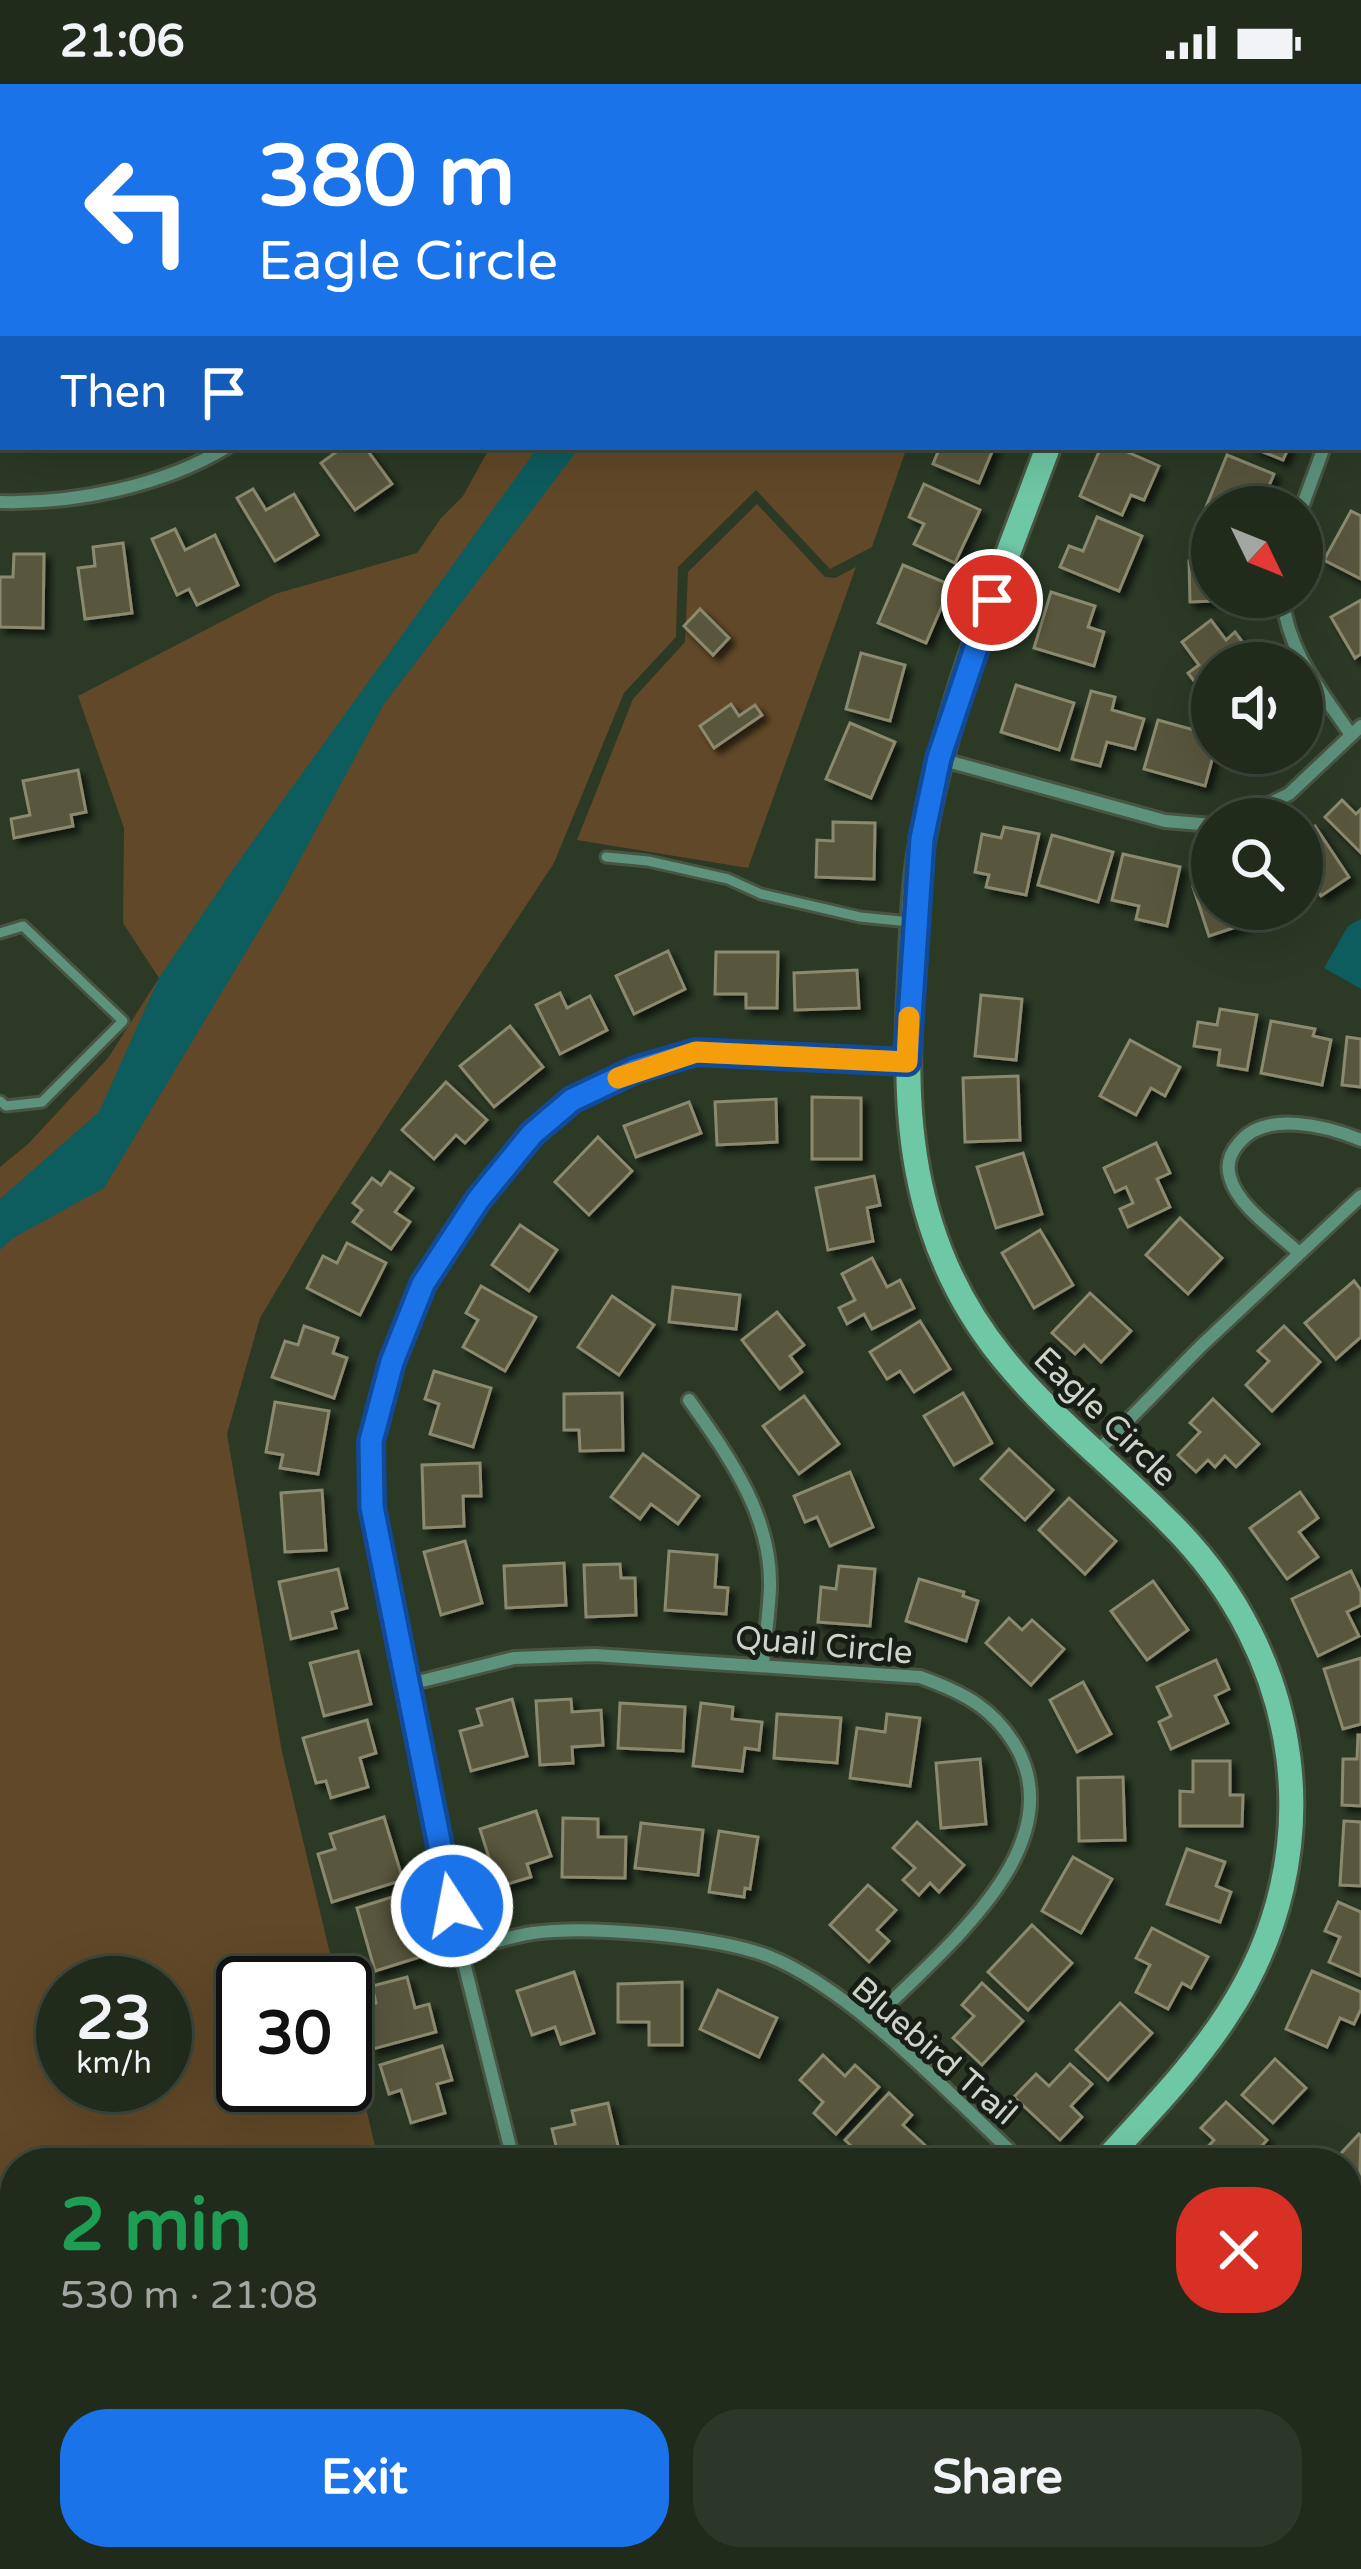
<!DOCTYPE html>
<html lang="en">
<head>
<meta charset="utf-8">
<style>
  body { margin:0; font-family:"Varela Round",sans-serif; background:#2d3729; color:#f1f3f6; height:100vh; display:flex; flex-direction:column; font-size:45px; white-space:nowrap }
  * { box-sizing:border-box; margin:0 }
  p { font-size:39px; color:#a2a7a3 }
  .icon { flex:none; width:66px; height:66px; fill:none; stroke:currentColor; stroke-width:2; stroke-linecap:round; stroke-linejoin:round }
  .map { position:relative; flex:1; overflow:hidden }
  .drawer { position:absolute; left:0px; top:2064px; width:1362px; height:423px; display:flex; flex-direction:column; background:#202b1c; border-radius:48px 48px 0 0; box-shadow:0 12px 48px #0002,0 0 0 3px #3d473b }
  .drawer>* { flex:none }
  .guide { position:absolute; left:0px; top:0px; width:1362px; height:366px; box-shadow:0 12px 48px #0002,0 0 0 3px #3d473b; background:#1a73e8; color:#fff; overflow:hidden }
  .needle { width:78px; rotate:133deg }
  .buttons { position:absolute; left:1191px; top:402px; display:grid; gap:24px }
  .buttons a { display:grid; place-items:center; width:132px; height:132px; border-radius:50%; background:#202b1c; box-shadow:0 12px 48px #0002,0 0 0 3px #3d473b; font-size:60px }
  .speed { position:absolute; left:36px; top:1872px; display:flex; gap:24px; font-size:60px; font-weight:700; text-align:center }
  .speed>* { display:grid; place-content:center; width:156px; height:156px; border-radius:50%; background:#202b1c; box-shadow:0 12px 48px #0002,0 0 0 3px #3d473b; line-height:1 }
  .speed small { font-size:30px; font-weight:400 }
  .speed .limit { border:6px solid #111; border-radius:18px; background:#fff; color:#111 }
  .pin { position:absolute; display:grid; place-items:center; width:102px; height:102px; color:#fff; margin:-51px; border:6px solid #fff; border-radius:50%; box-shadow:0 3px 12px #0007 }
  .me { position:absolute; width:132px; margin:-66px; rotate:349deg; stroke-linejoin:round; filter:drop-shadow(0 0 9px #0008) }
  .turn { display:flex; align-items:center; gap:42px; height:252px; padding:0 60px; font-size:54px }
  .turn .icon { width:156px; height:156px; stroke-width:2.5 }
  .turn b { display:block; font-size:84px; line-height:102px }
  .then { display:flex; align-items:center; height:114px; padding:0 60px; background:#0003; gap:24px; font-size:45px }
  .round { display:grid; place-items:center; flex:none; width:126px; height:126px; border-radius:48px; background:#2d3729 }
  .summary { display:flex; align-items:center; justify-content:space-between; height:204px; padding:0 60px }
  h1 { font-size:72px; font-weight:700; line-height:90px; color:#1e9e55 }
  .cta { display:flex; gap:24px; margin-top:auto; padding:24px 60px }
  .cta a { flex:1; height:138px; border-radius:48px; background:#1a73e8; color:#fff; font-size:48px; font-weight:700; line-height:138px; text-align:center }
  .cta a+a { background:#2d3729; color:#f1f3f6 }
  .status { display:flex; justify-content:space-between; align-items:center; height:84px; padding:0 60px; background:#202b1c; direction:ltr }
  .status svg { height:33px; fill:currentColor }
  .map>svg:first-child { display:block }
  .green { fill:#614828; fill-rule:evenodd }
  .water { fill:#0d5c5e }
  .building { fill:#58563d; stroke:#8b896e; stroke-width:3; filter:url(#shadow) }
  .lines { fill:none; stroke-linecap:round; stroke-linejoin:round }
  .lane-casing { stroke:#485542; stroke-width:15 }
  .street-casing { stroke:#485542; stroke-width:18 }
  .secondary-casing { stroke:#485542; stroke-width:30 }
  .lane { stroke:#5d927d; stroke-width:9 }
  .street { stroke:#5d927d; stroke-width:12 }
  .secondary { stroke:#6fc8a5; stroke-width:24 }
  .route-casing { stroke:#114b97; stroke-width:30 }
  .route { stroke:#1a73e8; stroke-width:21 }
  .slow { stroke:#f59e0b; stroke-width:21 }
  .labels { text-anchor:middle; stroke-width:10; stroke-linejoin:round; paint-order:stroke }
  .street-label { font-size:33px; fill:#ccd5c8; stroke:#181e15 }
</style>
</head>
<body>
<div class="status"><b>21:06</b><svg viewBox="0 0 49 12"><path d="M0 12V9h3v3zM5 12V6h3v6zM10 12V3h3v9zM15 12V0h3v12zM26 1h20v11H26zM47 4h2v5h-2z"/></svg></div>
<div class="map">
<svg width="1361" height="2485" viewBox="0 0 1361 2485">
  <defs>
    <filter id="shadow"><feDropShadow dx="5.5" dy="5.5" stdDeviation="3" flood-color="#0009"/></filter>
  </defs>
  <rect width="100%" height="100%" fill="#2b3925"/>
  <g class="green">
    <path d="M490 363H907L872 463 830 485 756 406 678 483 676 553 624 609 554 779 316 1140 260 1234 227 1350 282 1668 337 1899H243V2001H345V1935L379 2079H15V2472H610L607 2485H0V1083L28 1060 108 974 159 894 123 839 124 744 78 612 275 510 417 469 441 434 463 412ZM63 1899H165V2001H63Z"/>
    <polygon points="757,420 825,493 835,494 856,483 748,784 577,756 633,615 685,558 688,488"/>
  </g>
  <g class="water">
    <polygon points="538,363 580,363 384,620 284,805 104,1104 13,1154 0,1166 0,1115 99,1028 159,894 241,774"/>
    <polygon points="1361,835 1361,905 1324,884 1348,842"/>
    <polygon points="110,2472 269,2472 270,2485 120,2485"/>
    <polygon points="457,2472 580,2472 574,2485 461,2485"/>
  </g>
  <g class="building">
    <polygon points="343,363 365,363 392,400 355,426 321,379"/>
    <polygon points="940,363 994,363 979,399 933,380"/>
    <polygon points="1101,363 1116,363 1159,382 1144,416 1131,411 1122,431 1080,412"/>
    <polygon points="1251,363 1289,363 1283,376"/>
    <polygon points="1227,371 1274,390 1260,423 1212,423 1212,431 1204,428"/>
    <polygon points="924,400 980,426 955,479 914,460 924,440 909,433"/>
    <polygon points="253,405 266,426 294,410 318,451 275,477 237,414"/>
    <polygon points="1351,427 1361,432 1361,495 1324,476"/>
    <polygon points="1097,433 1142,452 1119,507 1060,483 1069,462 1083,467"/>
    <polygon points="175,445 185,466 215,451 238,501 197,521 189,505 177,511 152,455"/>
    <polygon points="1204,453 1212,453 1212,513 1240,516 1190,518 1189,477 1204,476"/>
    <polygon points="123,459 132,529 85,535 78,484 95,482 93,463"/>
    <polygon points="14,470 44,470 43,544 0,543 0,493 13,493"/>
    <polygon points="903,481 951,501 926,559 878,539"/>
    <polygon points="1051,508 1095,522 1088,543 1104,548 1094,582 1034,564"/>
    <polygon points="1361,516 1361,570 1355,574 1331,533"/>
    <polygon points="700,525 729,554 713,571 684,542"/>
    <polygon points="1211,536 1226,556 1235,548 1256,576 1212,579 1212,610 1207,614 1188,589 1199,581 1182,558"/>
    <polygon points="861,569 905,581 890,637 846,625"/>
    <polygon points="1016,601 1074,619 1059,666 1001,648"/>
    <polygon points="1091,607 1115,613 1112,626 1144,635 1135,665 1107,658 1100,682 1072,675"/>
    <polygon points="731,620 739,632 755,621 762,631 714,664 700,642"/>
    <polygon points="1158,636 1212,651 1214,669 1205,702 1144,685"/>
    <polygon points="850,639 895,658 871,714 826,695"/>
    <polygon points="78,686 86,728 71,731 73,742 14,754 11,735 30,731 23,697"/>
    <polygon points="1342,716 1356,730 1361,725 1361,769 1325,733"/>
    <polygon points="833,738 875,739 874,795 816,793 817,756 833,757"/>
    <polygon points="1315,742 1349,793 1321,812 1312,798 1302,804 1302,751"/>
    <polygon points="1004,743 1039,750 1026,811 986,803 989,791 975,788 982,750 1001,754"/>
    <polygon points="1052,751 1113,768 1098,818 1038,801"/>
    <polygon points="1123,770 1180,783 1167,842 1136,835 1139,822 1112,816"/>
    <polygon points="1212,796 1212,825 1267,825 1269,832 1209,852 1193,803"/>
    <polygon points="668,867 685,905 634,930 616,892"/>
    <polygon points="716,868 778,868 777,924 746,924 746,910 715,910"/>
    <polygon points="857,886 859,924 795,926 794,889"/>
    <polygon points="560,909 567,924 590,912 607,946 560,970 536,921"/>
    <polygon points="981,911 1022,915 1016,976 975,972"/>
    <polygon points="1220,925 1257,931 1247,986 1218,981 1220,966 1194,962 1198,938 1217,941"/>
    <polygon points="1271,937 1315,945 1313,952 1331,956 1322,1001 1261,989"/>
    <polygon points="510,942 543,983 494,1023 460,982"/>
    <polygon points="1347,953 1361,955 1361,1003 1342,1001"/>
    <polygon points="1130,956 1180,983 1165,1012 1151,1004 1136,1031 1100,1012"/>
    <polygon points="1018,992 1020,1056 965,1058 963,994"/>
    <polygon points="446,998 487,1036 465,1059 456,1051 434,1075 402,1046"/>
    <polygon points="812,1013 861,1014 861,1075 812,1075"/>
    <polygon points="776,1015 777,1058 717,1061 715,1018"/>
    <polygon points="689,1018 701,1049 636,1073 624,1042"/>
    <polygon points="598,1053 632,1087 589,1131 555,1098"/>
    <polygon points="1156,1059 1170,1089 1157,1095 1170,1123 1128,1143 1120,1125 1133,1119 1126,1103 1115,1108 1104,1084"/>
    <polygon points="1023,1069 1042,1130 996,1144 977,1083"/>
    <polygon points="390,1088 413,1104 395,1128 410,1138 391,1165 353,1138 362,1126 353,1119 372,1094 381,1101"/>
    <polygon points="874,1092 880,1121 867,1124 873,1157 828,1166 816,1104"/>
    <polygon points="1180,1134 1222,1174 1188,1210 1146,1171"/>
    <polygon points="520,1141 557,1166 529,1207 492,1181"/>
    <polygon points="1040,1146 1073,1201 1034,1224 1002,1169"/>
    <polygon points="347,1159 386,1179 360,1231 307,1204 323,1172 337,1179"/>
    <polygon points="872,1174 887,1203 900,1196 914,1224 872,1245 864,1230 847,1240 839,1224 855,1216 842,1190"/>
    <polygon points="1354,1197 1361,1206 1361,1253 1336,1275 1305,1239"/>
    <polygon points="481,1202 536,1233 505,1287 463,1263 478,1236 466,1229"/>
    <polygon points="673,1203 740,1211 736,1245 669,1238"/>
    <polygon points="1090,1209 1131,1247 1101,1278 1084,1261 1075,1270 1052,1249"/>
    <polygon points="612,1212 654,1241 619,1291 578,1263"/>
    <polygon points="777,1228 804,1261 790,1272 802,1288 780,1305 742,1256"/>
    <polygon points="920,1237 950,1285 914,1308 900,1287 887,1295 870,1268"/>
    <polygon points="304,1242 338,1254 333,1269 347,1274 334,1314 272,1293 285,1257 298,1261"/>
    <polygon points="1284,1242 1320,1278 1272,1327 1246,1301 1269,1277 1258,1267"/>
    <polygon points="434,1287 491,1304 473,1363 430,1350 439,1320 425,1315"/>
    <polygon points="622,1309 623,1366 580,1367 579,1346 564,1346 564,1310"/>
    <polygon points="963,1309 992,1359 954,1381 924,1332"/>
    <polygon points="804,1312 839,1360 799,1390 763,1342"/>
    <polygon points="1213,1315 1259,1360 1236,1383 1225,1372 1215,1383 1208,1376 1196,1388 1178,1371 1200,1348 1190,1339"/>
    <polygon points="275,1318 329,1327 318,1390 280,1384 283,1371 266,1368"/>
    <polygon points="1009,1365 1053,1406 1025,1436 981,1395"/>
    <polygon points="643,1370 699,1412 678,1440 651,1420 640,1435 611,1413"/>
    <polygon points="480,1379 481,1412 463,1412 464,1442 424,1444 422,1381"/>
    <polygon points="850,1388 873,1443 830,1462 817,1433 805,1438 794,1412"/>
    <polygon points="322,1406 326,1466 285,1468 281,1409"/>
    <polygon points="1300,1408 1318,1434 1299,1448 1318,1473 1287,1495 1250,1444"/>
    <polygon points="1069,1414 1116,1457 1085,1490 1039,1446"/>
    <polygon points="465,1457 482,1519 441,1531 424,1468"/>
    <polygon points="669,1467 717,1471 715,1503 728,1504 726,1530 665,1526"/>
    <polygon points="564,1479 566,1521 506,1524 504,1482"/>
    <polygon points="620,1480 621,1494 635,1494 636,1531 586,1533 584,1481"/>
    <polygon points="839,1482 875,1485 870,1542 818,1538 821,1503 836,1505"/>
    <polygon points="338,1485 347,1524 332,1528 336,1544 291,1555 279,1498"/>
    <polygon points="1351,1487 1361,1508 1361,1521 1347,1528 1359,1552 1318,1572 1292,1515"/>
    <polygon points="919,1495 964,1508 963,1512 978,1517 966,1557 906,1537"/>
    <polygon points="1153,1497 1188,1546 1147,1576 1111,1527"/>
    <polygon points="1009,1534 1022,1546 1032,1536 1064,1565 1031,1601 986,1559"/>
    <polygon points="358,1567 371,1620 324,1632 310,1579"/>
    <polygon points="1361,1574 1361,1640 1343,1645 1324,1585"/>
    <polygon points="1216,1576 1229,1605 1215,1612 1228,1639 1171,1665 1159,1638 1171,1632 1157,1603"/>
    <polygon points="1083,1598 1111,1650 1077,1668 1050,1616"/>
    <polygon points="512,1615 527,1672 471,1687 460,1647 482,1641 477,1625"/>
    <polygon points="571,1615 572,1628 601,1626 603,1661 572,1663 573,1679 540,1681 536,1617"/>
    <polygon points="620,1619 685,1623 683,1667 618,1664"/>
    <polygon points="701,1619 733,1623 732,1635 762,1638 759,1666 745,1664 742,1687 693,1682"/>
    <polygon points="777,1630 841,1634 837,1679 774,1674"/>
    <polygon points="887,1630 920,1634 910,1702 850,1694 857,1644 885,1648"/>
    <polygon points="367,1636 376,1669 360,1674 368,1703 331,1714 326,1697 316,1699 303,1654"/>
    <polygon points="1358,1651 1361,1651 1361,1722 1342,1721 1343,1675 1357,1675"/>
    <polygon points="980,1675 986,1740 941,1744 936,1679"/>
    <polygon points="1193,1677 1230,1677 1230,1711 1243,1711 1242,1742 1180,1742 1180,1707 1193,1708"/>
    <polygon points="1123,1693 1125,1756 1079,1757 1078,1694"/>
    <polygon points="536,1727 551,1772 527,1780 531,1793 498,1803 480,1745"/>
    <polygon points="384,1733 403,1796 332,1818 318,1770 335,1765 330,1750"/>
    <polygon points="563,1734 598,1735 598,1753 626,1753 625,1794 562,1793"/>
    <polygon points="1344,1737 1361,1738 1361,1802 1340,1801"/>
    <polygon points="917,1738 964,1781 939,1808 930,1799 919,1811 903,1796 915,1784 893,1764"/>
    <polygon points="641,1739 703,1746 698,1791 635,1784"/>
    <polygon points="719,1747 758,1753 750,1805 745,1804 744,1813 709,1808"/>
    <polygon points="1187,1765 1225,1778 1216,1802 1231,1808 1220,1838 1167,1820"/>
    <polygon points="1073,1773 1112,1795 1081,1849 1042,1827"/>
    <polygon points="868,1801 896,1826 877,1846 889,1857 869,1878 830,1841"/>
    <polygon points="402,1810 420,1873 375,1887 357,1824"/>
    <polygon points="1338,1818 1361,1828 1361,1892 1329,1878 1340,1853 1325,1847"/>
    <polygon points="1032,1841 1072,1879 1028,1926 988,1888"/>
    <polygon points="1152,1844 1208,1873 1191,1904 1182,1899 1168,1925 1136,1908 1150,1881 1136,1874"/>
    <polygon points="1312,1887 1361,1908 1361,1925 1354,1940 1340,1934 1327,1963 1286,1945"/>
    <polygon points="574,1888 594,1949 561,1960 555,1943 532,1951 517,1907"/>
    <polygon points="407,1893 415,1924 429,1920 436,1948 373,1965 362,1923 376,1919 372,1902"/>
    <polygon points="682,1898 682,1961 649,1961 649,1938 618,1938 618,1900"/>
    <polygon points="982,1899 1023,1937 982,1981 953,1954 974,1932 962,1921"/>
    <polygon points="718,1906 777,1934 759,1973 700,1945"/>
    <polygon points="1120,1919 1152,1949 1108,1996 1076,1966"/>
    <polygon points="442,1962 452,1996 437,2000 445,2029 411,2039 401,2006 389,2010 380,1981"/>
    <polygon points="823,1971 845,1992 855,1981 879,2003 836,2050 814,2029 823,2018 800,1996"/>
    <polygon points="1275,1975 1306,2004 1273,2039 1242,2011"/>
    <polygon points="1070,1980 1092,2000 1071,2022 1082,2033 1060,2056 1014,2013 1036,1990 1049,2002"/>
    <polygon points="889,2009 912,2031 903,2041 926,2062 911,2079 892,2079 880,2068 869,2079 845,2056"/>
    <polygon points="1226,2018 1267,2056 1246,2079 1206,2079 1199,2072 1214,2056 1201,2044"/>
    <polygon points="608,2019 622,2079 583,2079 582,2075 560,2079 552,2045 575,2040 572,2027"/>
    <polygon points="1359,2050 1361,2052 1359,2117 1347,2105 1347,2079 1332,2079"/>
    <polygon points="1351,2259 1361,2268 1361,2317 1347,2332 1347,2264"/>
    <polygon points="1354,2425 1361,2431 1361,2484 1329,2485 1315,2472 1347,2472 1347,2432"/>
    <polygon points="645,2472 693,2472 690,2484"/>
    <polygon points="923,2472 962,2472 950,2485 937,2485"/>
    <polygon points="1117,2472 1123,2472 1131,2485 1097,2485"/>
    <polygon points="1138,2472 1187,2472 1181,2477 1186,2485 1148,2485"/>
  </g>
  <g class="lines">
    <defs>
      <g id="lane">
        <polyline points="606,773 648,777 728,795 761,810 860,833 910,838"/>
        <polyline points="0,849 23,842 123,937 42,1018 6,1022 0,1017"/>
      </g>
      <g id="street">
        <polyline points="107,0 181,3"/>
        <polyline points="476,3 477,0"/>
        <polyline points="1359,257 1361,258"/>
        <polyline points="1359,315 1361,315"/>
        <path d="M0 418C74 420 163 402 227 363"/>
        <polyline points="1302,423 1324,363"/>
        <path d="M1282 513C1289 570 1320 605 1351 651"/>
        <polyline points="940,675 1165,737 1212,741"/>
        <polyline points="1239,735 1289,710 1361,642"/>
        <path d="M1298 1168C1277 1148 1237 1122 1230 1093 1226 1080 1231 1068 1239 1059 1265 1026 1327 1042 1361 1056"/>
        <path d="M689 1316C729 1373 772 1431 770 1504 769 1529 765 1555 763 1580"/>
        <polyline points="1096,1369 1201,1262 1361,1112"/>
        <path d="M410 1600 514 1574 595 1571 920 1593C965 1609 996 1625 1019 1668 1070 1770 934 1872 871 1938"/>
        <path d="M461 1867C484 1861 508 1853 532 1849 588 1841 715 1852 768 1872 853 1905 955 2016 1023 2079"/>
        <polyline points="514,2079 461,1867 372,1423 371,1357 392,1278 423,1200 478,1116 532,1050 572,1015 635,986 696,968 907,978"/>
        <polyline points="1347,2197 1361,2182"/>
        <polyline points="1018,2485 1035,2472"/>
      </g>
      <g id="secondary">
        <polyline points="1186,3 1188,0"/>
        <path d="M1048 363C1001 490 949 615 924 748 913 801 913 858 910 912 906 990 907 1066 931 1141 975 1281 1072 1340 1169 1438 1304 1571 1333 1770 1227 1931 1192 1985 1146 2031 1103 2079"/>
        <polyline points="741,2485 744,2472"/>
      </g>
    </defs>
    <use href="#lane" class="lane-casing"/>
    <use href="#street" class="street-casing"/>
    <use href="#secondary" class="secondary-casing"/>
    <use href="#lane" class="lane"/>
    <use href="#street" class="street"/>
    <use href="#secondary" class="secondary"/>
  </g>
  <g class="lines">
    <defs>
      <polyline id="route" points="452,1822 372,1423 371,1357 392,1278 423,1200 478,1116 532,1050 572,1016 635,986 696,968 907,978 922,755 939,674 992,516"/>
    </defs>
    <use href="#route" class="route-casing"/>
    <use href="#route" class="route"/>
    <polyline class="slow" points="618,994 696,968 907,978 909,933"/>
  </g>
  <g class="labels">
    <g class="street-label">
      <text transform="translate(1106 1332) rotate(44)" y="12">Eagle Circle</text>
      <text transform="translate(824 1560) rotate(5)" y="12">Quail Circle</text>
      <text transform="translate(935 1966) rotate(41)" y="12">Bluebird Trail</text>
    </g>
  </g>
</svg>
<div class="buttons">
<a><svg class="needle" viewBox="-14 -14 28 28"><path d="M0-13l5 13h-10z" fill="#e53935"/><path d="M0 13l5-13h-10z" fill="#a2a7a3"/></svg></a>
<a><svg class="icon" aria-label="sound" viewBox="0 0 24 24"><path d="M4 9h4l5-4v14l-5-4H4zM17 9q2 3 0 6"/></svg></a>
<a><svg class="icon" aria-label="search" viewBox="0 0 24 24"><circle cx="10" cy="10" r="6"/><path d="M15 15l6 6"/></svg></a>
</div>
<div class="speed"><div>23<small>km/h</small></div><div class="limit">30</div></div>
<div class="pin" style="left:992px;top:516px;background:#d93025"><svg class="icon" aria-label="arrive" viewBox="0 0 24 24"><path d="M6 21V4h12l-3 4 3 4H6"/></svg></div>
<svg class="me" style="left:452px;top:1822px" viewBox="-20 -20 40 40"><circle r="17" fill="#1a73e8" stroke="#fff" stroke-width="3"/><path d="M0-11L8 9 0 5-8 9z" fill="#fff"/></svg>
<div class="guide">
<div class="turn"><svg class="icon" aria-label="left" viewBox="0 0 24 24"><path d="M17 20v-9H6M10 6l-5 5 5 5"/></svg><div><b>380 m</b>Eagle Circle</div></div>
<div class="then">Then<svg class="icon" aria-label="arrive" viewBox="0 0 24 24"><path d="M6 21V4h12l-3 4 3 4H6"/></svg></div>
</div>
<section class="drawer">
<div class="summary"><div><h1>2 min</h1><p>530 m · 21:08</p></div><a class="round" style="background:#d93025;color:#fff"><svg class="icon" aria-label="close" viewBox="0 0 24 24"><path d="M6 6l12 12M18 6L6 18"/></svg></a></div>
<div class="cta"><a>Exit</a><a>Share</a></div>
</section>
</div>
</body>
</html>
